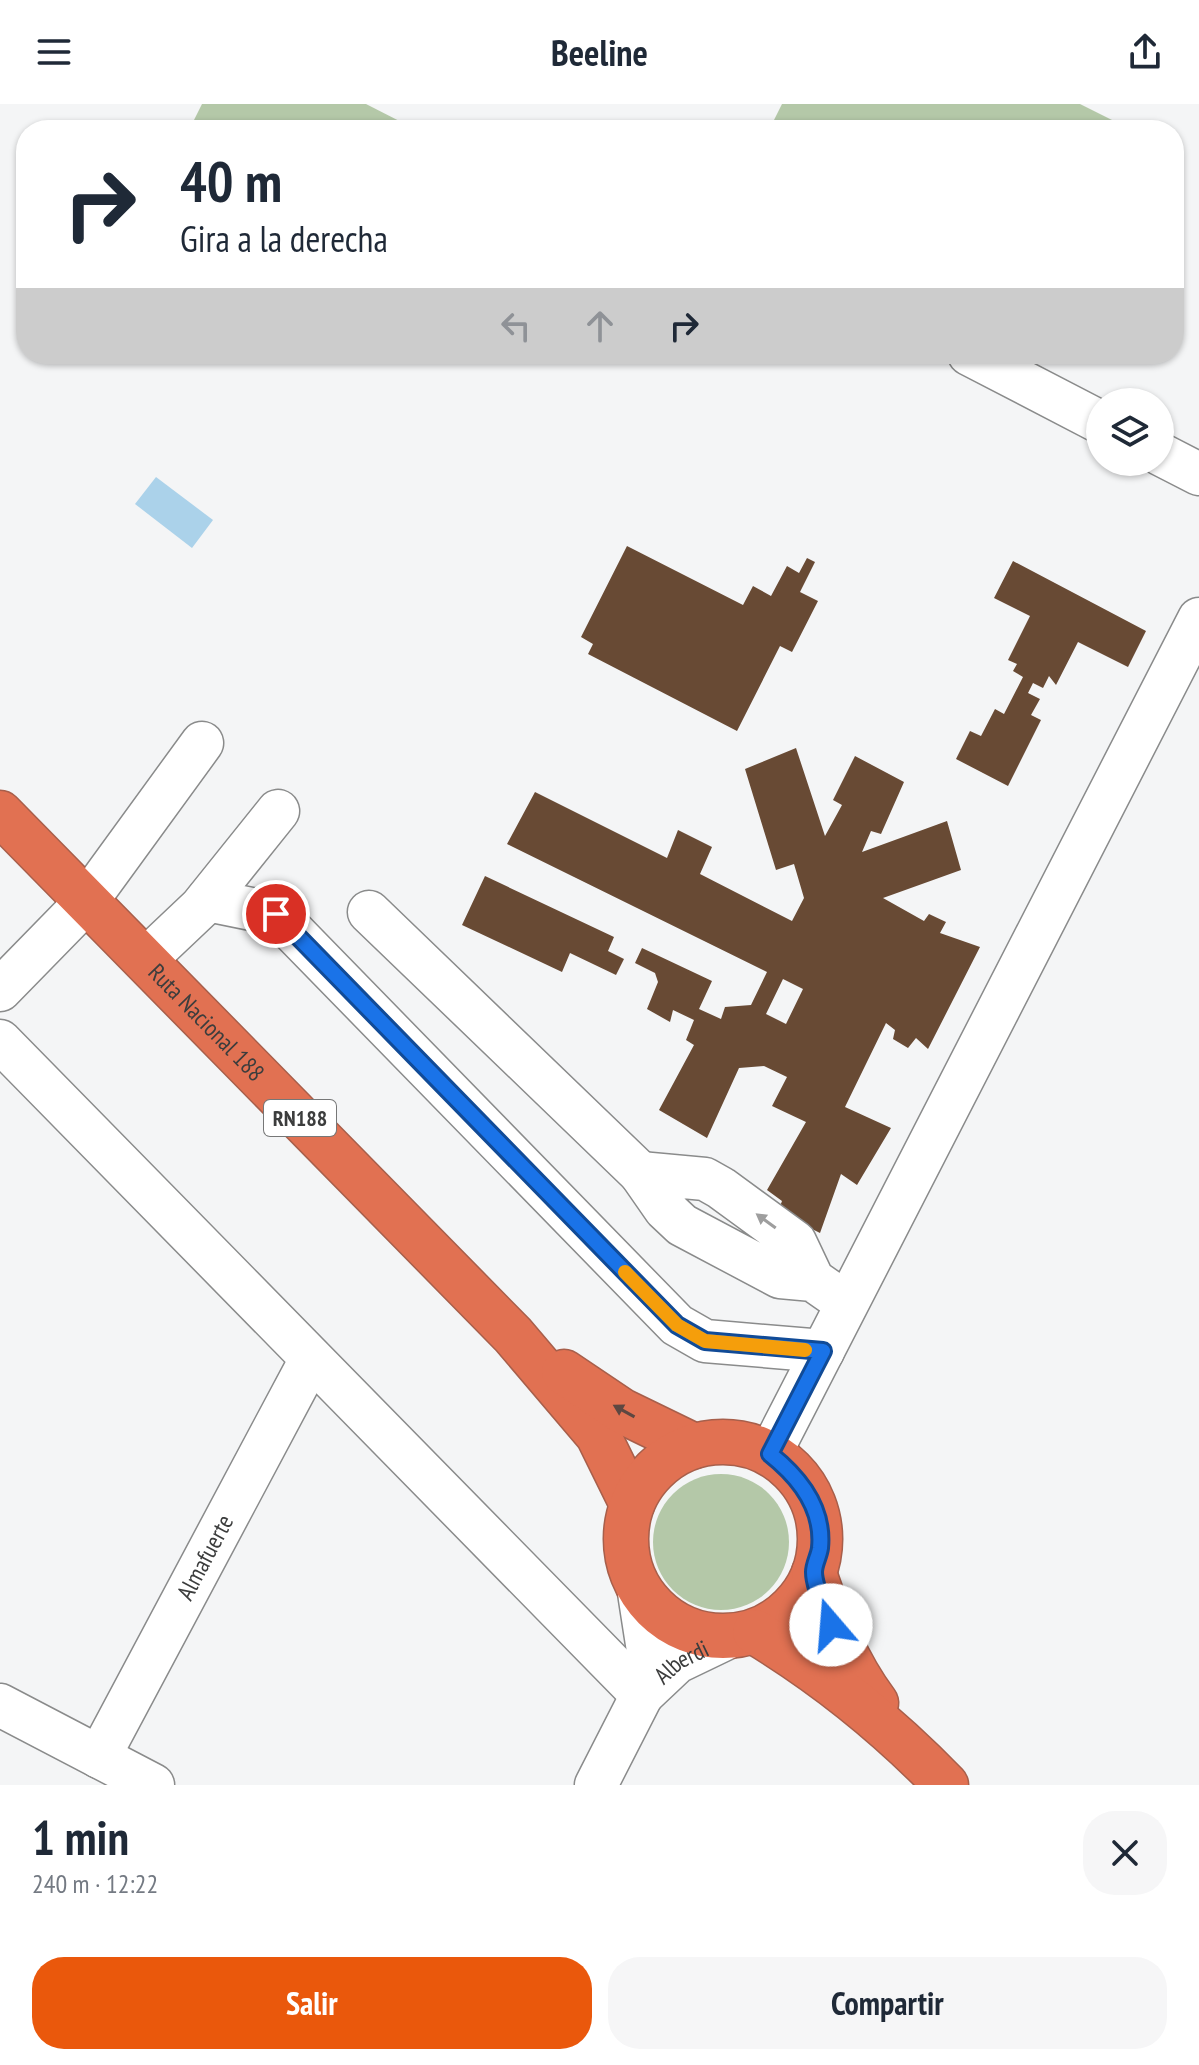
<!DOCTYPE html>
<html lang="es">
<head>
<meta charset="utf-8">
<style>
  body { margin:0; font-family:"PT Sans Narrow",sans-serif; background:#f6f6f7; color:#1f2937; height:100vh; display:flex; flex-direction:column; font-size:30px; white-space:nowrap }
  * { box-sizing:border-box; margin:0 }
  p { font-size:26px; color:#747a83 }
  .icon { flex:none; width:44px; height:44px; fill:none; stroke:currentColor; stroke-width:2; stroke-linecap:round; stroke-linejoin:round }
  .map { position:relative; height:1681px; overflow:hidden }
  .side { display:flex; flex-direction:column; background:#fff; flex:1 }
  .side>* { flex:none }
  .hud { position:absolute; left:16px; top:16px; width:1168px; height:244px; border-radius:32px; box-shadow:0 2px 6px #0004; background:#fff; color:#1f2937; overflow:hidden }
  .tools { position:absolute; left:1086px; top:284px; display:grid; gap:16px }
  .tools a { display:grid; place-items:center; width:88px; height:88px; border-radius:50%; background:#fff; box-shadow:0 2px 6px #0004; font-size:40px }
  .pin { position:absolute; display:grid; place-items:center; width:68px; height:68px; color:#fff; margin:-34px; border:4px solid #fff; border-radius:50%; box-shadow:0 2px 8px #0007 }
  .me { position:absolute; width:88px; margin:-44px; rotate:342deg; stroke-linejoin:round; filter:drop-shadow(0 0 6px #0008) }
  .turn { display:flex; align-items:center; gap:28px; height:168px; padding:0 32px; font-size:36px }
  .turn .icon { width:104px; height:104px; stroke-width:2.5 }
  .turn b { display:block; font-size:56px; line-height:68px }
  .lanes { display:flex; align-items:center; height:76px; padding:0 32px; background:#0003; justify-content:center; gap:40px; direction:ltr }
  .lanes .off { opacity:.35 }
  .round { display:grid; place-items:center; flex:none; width:84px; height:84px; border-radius:32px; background:#f6f6f7 }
  .head { display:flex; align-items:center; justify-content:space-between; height:136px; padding:0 32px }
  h1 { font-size:48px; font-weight:700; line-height:60px }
  .action { display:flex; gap:16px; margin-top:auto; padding:16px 32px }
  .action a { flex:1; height:92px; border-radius:32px; background:#ea580c; color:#fff; font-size:32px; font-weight:700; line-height:92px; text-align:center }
  .action a+a { background:#f6f6f7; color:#1f2937 }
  header { display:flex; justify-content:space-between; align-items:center; height:104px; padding:0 32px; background:#fff; font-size:36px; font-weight:700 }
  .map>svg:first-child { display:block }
  .green { fill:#b4c8a8 }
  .water { fill:#abd2ea }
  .building { fill:#684a34; fill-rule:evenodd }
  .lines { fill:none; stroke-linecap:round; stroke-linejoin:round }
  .minor-casing { stroke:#8a8b8b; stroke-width:45 }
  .highway-casing { stroke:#a75f4b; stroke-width:47 }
  .minor { stroke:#fff; stroke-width:42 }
  .highway { stroke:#e17152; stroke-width:44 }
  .oneway { fill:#9e9e9e }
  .oneway2 { fill:#5d4741 }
  .route-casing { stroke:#114b97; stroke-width:20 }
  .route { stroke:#1a73e8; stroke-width:14 }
  .slow { stroke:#f59e0b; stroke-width:14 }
  .labels { text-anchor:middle; stroke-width:8; stroke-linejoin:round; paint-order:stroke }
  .shield { fill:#fff; stroke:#767777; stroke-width:2 }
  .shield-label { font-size:22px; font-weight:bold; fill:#3c3d3d }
  .street-label { font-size:24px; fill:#3c3d3d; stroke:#fff }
</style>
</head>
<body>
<header><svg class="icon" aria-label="menu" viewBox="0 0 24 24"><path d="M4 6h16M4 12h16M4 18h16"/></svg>Beeline<svg class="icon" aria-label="share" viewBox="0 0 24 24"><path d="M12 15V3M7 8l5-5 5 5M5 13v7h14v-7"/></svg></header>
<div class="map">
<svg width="1199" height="1681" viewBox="0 0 1199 1681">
  <rect width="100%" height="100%" fill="#f4f5f6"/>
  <g class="green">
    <polygon points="202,0 366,0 417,26 189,26"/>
    <polygon points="782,0 1080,0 1132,26 769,26"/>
    <circle cx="721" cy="1438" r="68"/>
  </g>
  <polygon class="water" points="156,373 213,416 192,444 135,400"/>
  <g class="building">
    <polygon points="627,442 743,501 753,482 771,492 787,462 799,469 807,454 815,458 800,488 818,497 792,548 780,542 737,627 588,550 593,540 581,533"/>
    <polygon points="1013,457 1146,527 1128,563 1078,538 1056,581 1049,572 1043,584 1033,579 1028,589 1040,595 1031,611 1041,616 1008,682 956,655 970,627 981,632 995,605 1004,610 1023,573 1013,567 1017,560 1008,556 1030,512 994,494"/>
    <path d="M796 644 825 732 842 701 833 696 855 652 904 678 881 730 871 727 862 748 947 717 961 766 883 794 924 817 929 810 946 818 940 829 980 843 928 945 916 934 908 944 893 935 895 926 886 919 845 1003 891 1024 857 1081 841 1070 820 1129 778 1108 782 1097 767 1086 806 1018 772 1002 787 973 764 962 739 964 707 1034 659 1006 694 941 686 936 694 916 673 906 670 918 647 905 658 878 655 869 635 859 642 844 712 877 699 905 721 915 725 903 751 901 767 868 507 740 535 688 667 754 678 726 712 743 700 770 792 817 804 794 794 760 776 766 745 665ZM783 875 803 885 786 920 766 910Z"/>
    <polygon points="485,772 614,833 608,847 624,855 616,871 570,849 562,868 462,821"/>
  </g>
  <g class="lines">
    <defs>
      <g id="minor">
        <polyline points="969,250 1100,318"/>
        <polyline points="1160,350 1199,370"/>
        <polyline points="207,796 276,810 677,1221 705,1237 823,1247"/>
        <polyline points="369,808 640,1069"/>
        <polyline points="145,856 201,803 278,707"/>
        <polyline points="0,886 87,797 202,639"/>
        <polyline points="0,937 642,1591"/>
        <polyline points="813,1176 795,1138 721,1084 705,1075 640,1069 665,1105 682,1121 780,1173 813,1176 846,1199"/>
        <polyline points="770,1350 1199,515"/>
        <path id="s1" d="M642 1591 677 1558 729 1533"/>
        <polyline points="0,1601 153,1681"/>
        <path id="s2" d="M99 1653 311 1255"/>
        <polyline points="596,1681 642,1591 649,1553 638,1482"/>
      </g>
      <g id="highway">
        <path id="s3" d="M0 709 513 1231 598 1331 632 1400"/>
        <polyline points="564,1268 622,1307 694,1342"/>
        <circle cx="723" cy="1435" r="97"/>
        <path d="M814 1469C830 1516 846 1559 876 1599"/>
        <path d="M755 1528C826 1571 888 1621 946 1681"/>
      </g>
    </defs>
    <use href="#minor" class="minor-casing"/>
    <use href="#highway" class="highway-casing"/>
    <use href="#minor" class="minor"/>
    <use href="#highway" class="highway"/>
  </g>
  <defs><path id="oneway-solid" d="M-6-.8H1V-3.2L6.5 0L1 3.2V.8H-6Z" transform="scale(2)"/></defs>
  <use class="oneway" href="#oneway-solid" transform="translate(766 1117) rotate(-144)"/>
  <use class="oneway2" href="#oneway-solid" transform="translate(624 1307) rotate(-151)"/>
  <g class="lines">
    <defs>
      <path id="route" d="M276 810 677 1221 705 1237 823 1247 770 1350C799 1373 824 1404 820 1444 819 1452 814 1460 814 1468 814 1484 826 1505 831 1521"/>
    </defs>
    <use href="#route" class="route-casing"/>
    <use href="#route" class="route"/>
    <polyline class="slow" points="625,1168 677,1221 705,1237 805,1246"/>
  </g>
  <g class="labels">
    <rect class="shield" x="264" y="996" width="72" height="36" rx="6"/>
    <g class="shield-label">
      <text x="300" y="1022">RN188</text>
    </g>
    <g class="street-label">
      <text dy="8" stroke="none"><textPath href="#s3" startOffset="294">Ruta Nacional 188</textPath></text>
      <text dy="8" stroke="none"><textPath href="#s2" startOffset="226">Almafuerte</textPath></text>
      <text dy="8" stroke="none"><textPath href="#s1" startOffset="52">Alberdi</textPath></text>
    </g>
  </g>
</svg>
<div class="tools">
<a><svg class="icon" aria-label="layers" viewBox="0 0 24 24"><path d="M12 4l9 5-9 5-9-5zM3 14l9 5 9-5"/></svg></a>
</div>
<div class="pin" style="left:276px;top:810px;background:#d93025"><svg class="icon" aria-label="arrive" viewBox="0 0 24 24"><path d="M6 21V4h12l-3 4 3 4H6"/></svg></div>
<svg class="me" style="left:831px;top:1521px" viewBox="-20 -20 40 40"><circle r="19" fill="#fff"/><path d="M0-13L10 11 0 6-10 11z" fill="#1a73e8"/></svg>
<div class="hud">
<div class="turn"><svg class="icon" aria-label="right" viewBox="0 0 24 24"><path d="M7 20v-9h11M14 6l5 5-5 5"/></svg><div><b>40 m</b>Gira a la derecha</div></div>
<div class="lanes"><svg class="icon off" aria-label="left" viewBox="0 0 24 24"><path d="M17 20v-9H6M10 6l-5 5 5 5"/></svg><svg class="icon off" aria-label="ahead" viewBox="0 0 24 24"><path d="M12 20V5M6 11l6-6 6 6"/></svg><svg class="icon" aria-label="right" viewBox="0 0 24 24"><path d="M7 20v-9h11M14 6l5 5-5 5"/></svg></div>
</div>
</div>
<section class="side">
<div class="head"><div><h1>1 min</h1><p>240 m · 12:22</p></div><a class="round"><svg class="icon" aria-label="close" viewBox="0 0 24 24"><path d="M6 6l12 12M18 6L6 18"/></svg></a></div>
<div class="action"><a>Salir</a><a>Compartir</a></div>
</section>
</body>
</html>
